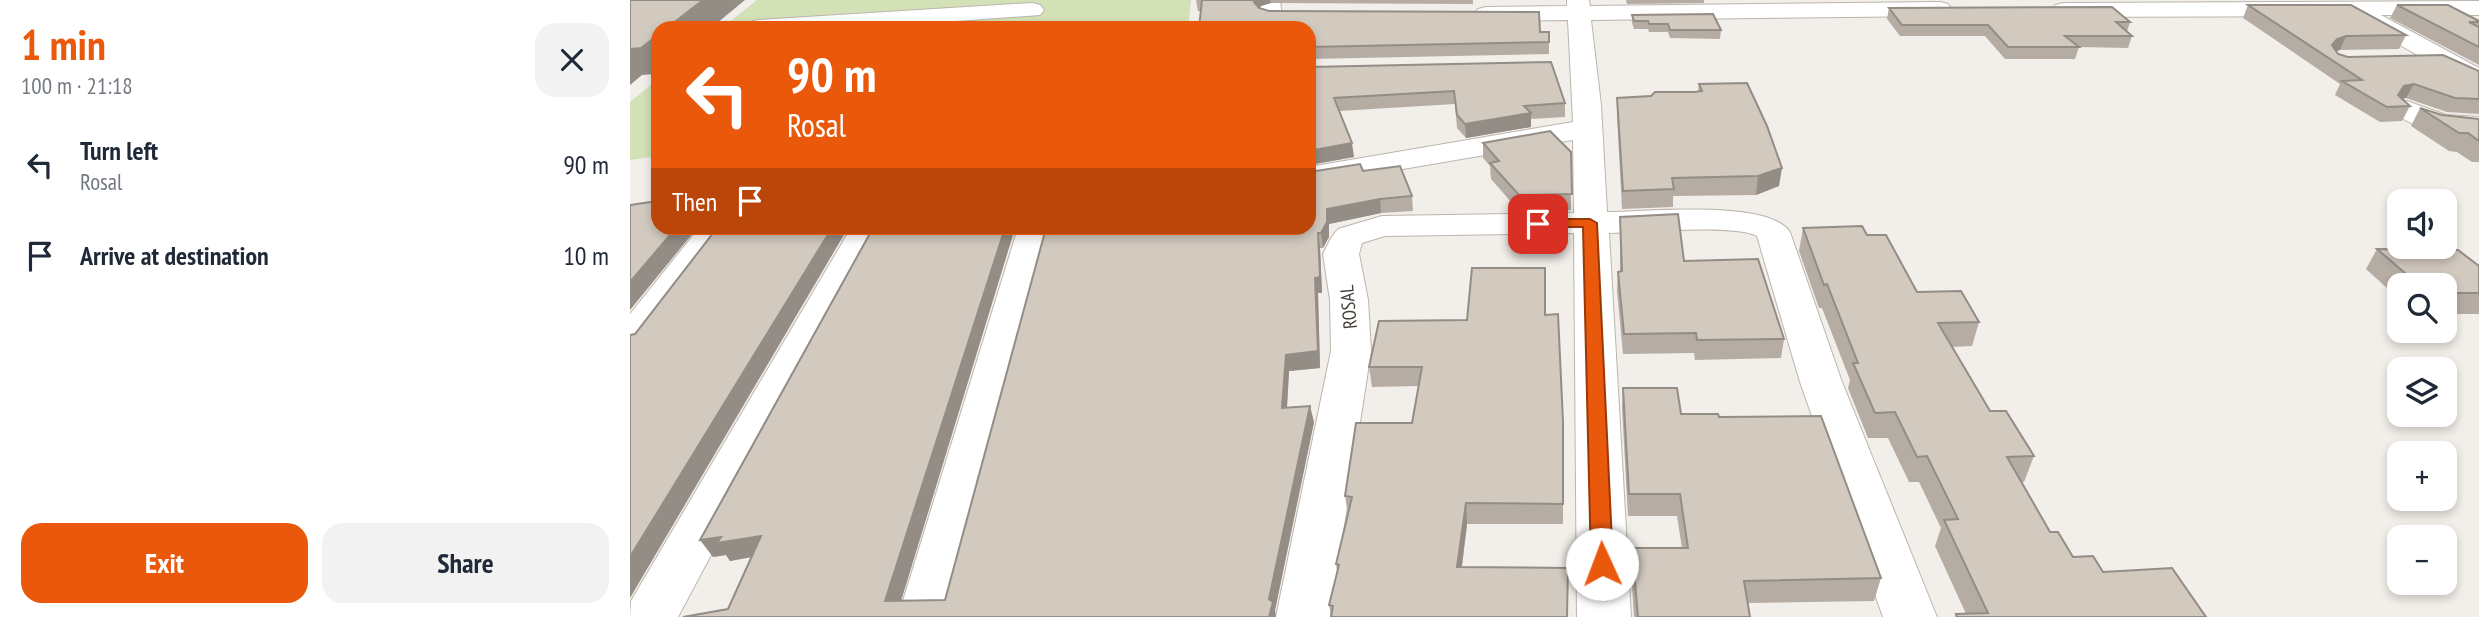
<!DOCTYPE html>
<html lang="en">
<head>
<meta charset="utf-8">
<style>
  body { margin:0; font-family:"PT Sans Narrow",sans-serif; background:#f2f2f3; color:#1f2937; height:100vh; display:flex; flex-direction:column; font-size:26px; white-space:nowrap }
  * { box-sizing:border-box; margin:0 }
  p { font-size:23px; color:#747a83 }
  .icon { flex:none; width:38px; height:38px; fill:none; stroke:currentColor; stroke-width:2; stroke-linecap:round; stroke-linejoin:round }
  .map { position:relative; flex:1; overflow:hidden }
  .sheet { display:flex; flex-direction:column; background:#fff; width:630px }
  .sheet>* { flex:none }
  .top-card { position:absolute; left:21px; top:21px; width:665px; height:214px; border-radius:21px; box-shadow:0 4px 10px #0003; background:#ea580c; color:#fff; overflow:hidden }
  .tools { position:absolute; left:1757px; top:189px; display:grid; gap:14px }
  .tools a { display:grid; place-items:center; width:70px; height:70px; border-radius:14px; background:#fff; box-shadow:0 4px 10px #0003; font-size:35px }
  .pin { position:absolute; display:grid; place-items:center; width:60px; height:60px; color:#fff; margin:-30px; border-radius:14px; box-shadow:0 4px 10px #0006 }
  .me { position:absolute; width:77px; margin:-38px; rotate:358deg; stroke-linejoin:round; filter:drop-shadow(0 0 5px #0008) }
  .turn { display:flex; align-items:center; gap:24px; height:147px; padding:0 21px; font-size:32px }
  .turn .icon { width:91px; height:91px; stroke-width:2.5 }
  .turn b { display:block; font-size:49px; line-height:60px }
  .then { display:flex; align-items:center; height:66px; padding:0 21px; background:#0003; gap:14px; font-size:26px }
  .round { display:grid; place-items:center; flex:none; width:74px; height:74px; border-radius:21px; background:#f2f2f3 }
  .summary { display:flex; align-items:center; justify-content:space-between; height:119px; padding:0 21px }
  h1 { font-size:42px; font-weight:800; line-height:52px; color:#ea580c }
  .primary-button { display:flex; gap:14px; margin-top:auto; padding:14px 21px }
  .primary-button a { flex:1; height:80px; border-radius:21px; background:#ea580c; color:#fff; font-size:28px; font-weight:800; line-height:80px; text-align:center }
  .primary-button a+a { background:#f2f2f3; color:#1f2937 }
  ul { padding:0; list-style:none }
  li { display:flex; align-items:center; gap:21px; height:91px; padding:0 21px }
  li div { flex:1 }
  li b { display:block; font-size:26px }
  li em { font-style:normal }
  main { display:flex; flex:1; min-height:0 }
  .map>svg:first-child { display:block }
  .green { fill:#d3e1b6 }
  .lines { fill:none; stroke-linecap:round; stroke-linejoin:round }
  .minor-casing { stroke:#bcb5ac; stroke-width:2 }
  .minor { fill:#fff; fill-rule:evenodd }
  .wall { fill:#b5ada4 }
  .shaded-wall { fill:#938d86 }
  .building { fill:#d2c9bf; stroke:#938d86; stroke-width:2 }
  .route { fill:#ea580c; stroke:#983908; stroke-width:2 }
  .labels { text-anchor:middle; stroke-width:6; stroke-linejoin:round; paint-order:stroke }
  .street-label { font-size:19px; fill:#453e38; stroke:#fff }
</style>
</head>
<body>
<main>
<section class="sheet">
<div class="summary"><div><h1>1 min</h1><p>100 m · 21:18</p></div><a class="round"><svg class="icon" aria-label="close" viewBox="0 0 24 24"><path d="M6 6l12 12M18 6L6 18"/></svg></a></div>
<ul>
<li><svg class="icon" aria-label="left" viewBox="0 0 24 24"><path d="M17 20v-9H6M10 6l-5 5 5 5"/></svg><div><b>Turn left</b><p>Rosal</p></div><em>90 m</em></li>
<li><svg class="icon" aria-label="arrive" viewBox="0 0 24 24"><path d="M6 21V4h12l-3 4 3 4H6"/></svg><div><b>Arrive at destination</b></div><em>10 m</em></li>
</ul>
<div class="primary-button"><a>Exit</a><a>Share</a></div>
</section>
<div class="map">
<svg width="1849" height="617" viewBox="0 0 1849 617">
  <rect width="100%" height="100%" fill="#f2eee9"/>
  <g class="green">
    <polygon points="127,0 561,0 558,28 92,28"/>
    <polygon points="28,79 28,156 0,160 0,102"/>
  </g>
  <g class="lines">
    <defs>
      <g id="minor">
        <polygon points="628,0 650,0 653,28 629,28"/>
        <path d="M937 0H959L960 6 1310 2 1318 4 1322 9 1318 14 1310 16 961 20 971 105 977 212C1017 212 1138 199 1160 232L1212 382 1307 617H1253L1170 382 1127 236C1106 224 1008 232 979 233L1001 617H947L944 233 755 236 732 243 729 254 738 300 741 351 700 617H646L701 351 700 300 693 254 701 238 708 229 752 216 944 213 943 140 679 185V167L943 122 938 20 856 21 848 19 844 14 848 9 856 7 937 6Z"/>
        <polygon points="1849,1 1849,15 1751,15 1849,68 1849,87 1840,85 1719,16 1433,17 1425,15 1421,10 1425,5 1433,3"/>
        <polygon points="402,3 410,5 414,10 410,15 230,28 116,27 120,22 128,20"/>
        <path d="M1777 101 1816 115 1849 117V135C1825 135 1777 130 1763 109L1767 103Z"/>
        <polygon points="69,228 104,228 14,349 0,352 0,314"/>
        <polygon points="221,228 255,228 48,617 0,617 1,601"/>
        <polygon points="388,228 422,228 322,617 268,617"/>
      </g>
    </defs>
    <use href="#minor" class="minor-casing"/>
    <use href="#minor" class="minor"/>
  </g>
  <g class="wall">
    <polygon points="566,0 843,0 843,4 641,3 631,6 630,8 639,11 910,32 919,42 919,54 679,59 679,28 568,11"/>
    <polygon points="996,0 1074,0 1074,3 997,4"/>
    <polygon points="1618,5 1776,35 1769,49 1710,50 1706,51 1708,54 1718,57 1849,71 1849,114 1817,112 1776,98 1773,99 1780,106 1772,121 1750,122 1705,95 1710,84 1613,18"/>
    <polygon points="1767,5 1849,21 1849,65 1760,18"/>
    <polygon points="1259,8 1500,22 1497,32 1502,36 1498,48 1449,47 1445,59 1375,59 1355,36 1270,36 1257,19"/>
    <polygon points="1002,15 1091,30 1090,39 1040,38 1038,32 1019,32 1018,29 1004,29 1002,23"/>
    <polygon points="679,67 935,103 935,117 901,119 901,127 836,138 827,128 825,104 709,111 724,157 679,165"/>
    <polygon points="1069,84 1149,186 1126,195 1043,196 1043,207 992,209 987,115 987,98 1065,92 1068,91"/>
    <polygon points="1790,108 1812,115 1849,119 1849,162 1842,162 1827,152 1819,151 1781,126"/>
    <polygon points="853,143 941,152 941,210 889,211 861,179 860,166 853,158"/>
    <polygon points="733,171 782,196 783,211 751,213 699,224 699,237 693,248 690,248 692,293 688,293 690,368 659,371 657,407 684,422 645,610 98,609 122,557 100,561 96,555 83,557 385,228 271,601 315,600"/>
    <polygon points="990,217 1054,261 1154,339 1151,358 1065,360 1064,353 993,354 987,291 988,272 990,271"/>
    <polygon points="1173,228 1237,235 1287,292 1349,322 1342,346 1322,347 1360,411 1404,456 1394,482 1391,482 1420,532 1443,557 1473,572 1576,617 1325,617 1326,614 1336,614 1305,546 1311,528 1289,482 1279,482 1258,438 1238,438 1218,388 1220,380 1192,308 1189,308 1169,251"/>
    <polygon points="1747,249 1849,266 1849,314 1815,314 1815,285 1769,285 1769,299 1736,269"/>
    <polygon points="915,315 933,422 933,524 837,524 832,567 701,615 699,605 707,572 706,564 718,515 715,496 782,423 788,386 742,387 739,367 837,320"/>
    <polygon points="993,388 1051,414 1089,417 1251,578 1244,601 1117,603 1120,617 1004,617 1001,570 1002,548 1052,548 1047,516 998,516 992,409"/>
  </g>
  <g class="shaded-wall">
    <polygon points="73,0 115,0 81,28 37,28"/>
    <polygon points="626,0 640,0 641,3 631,6 626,13 624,2"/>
    <polygon points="28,35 28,72 25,74 12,75 0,85 0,49"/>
    <polygon points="1716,36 1710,50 1701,53 1696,58 1702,45 1707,39"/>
    <polygon points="1784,84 1776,98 1766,100 1760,109 1774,86"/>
    <polygon points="901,113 901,127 836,138 835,124"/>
    <polygon points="722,143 724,157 679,165 679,151"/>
    <polygon points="1152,168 1149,186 1126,195 1128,176"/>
    <polygon points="750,199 751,213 699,224 699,237 693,248 691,233 697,209"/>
    <polygon points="46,228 67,228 0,310 0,282"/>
    <polygon points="202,228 218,228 0,598 0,557"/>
    <polygon points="375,228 385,228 266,617 255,601"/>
    <polygon points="688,233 690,248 692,293 688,293 690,368 659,371 656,424 652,408 656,355 685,278"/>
    <polygon points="680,406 684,422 645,610 646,617 639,617 639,599"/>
    <polygon points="836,503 837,524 829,588 827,567"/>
    <polygon points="131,536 143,553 100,561 96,555 83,557 70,540 91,537"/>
  </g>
  <g class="building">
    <polygon points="0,0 73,0 37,28 28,28 28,35 11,48 0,49"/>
    <polygon points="572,0 626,0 624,2 629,8 639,11 909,12 910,32 919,32 919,42 679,47 679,28 569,28"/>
    <polygon points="1618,5 1721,5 1776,35 1716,36 1707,39 1702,45 1708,54 1718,57 1813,55 1849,71 1849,99 1825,98 1784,84 1774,86 1768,95 1780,106 1757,107 1712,81 1732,80"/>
    <polygon points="1767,5 1818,5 1849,21 1849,22 1839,22 1849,27 1849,47"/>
    <polygon points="1482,7 1500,22 1486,22 1502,36 1435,36 1449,47 1378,47 1358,25 1272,25 1259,8"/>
    <polygon points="1083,14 1091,30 1040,30 1038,24 1019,24 1018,21 1004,21 1002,15"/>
    <polygon points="921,62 935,103 894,106 901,113 835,124 827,115 824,91 704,98 722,143 679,151 679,67"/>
    <polygon points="1117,83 1137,126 1152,168 1128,176 1042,178 1044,189 993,191 987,98 1021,96 1025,92 1065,92 1072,91 1069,84"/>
    <polygon points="1790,108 1812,115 1849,119 1849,141 1838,133 1829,133"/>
    <polygon points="920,131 941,152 942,194 889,195 860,163 869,161 853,143"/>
    <polygon points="730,164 733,171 770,166 782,196 750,199 697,209 697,222 691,233 688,233 690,277 685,278 688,351 656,355 652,408 680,406 639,599 643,602 639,617 53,617 98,609 131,536 87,543 91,537 70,540 243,228 375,228 255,601 315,600 416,228 679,228 679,172"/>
    <polygon points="28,201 28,228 46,228 0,282 0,205"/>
    <polygon points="1048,214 1054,261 1128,259 1154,339 1067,340 1066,333 994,334 988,272 992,271 990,217"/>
    <polygon points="1232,226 1237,235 1256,235 1287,292 1331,291 1349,322 1308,323 1360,411 1376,411 1404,456 1377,457 1420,532 1428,532 1443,557 1463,556 1473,572 1542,568 1576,617 1327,617 1326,614 1358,613 1314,520 1328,519 1297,456 1287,457 1265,412 1245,413 1223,363 1228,363 1197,284 1194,285 1173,228"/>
    <polygon points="87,228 202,228 0,557 0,335 5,334"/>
    <polygon points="1747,249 1828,250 1849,266 1849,293 1815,293 1815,285 1789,285"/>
    <polygon points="842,268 915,268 915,315 928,314 933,422 933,504 836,503 827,567 938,568 937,617 701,617 703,606 699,605 709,565 706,564 722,497 715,496 726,423 782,423 792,367 739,367 749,321 837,320"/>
    <polygon points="993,388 1047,388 1051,414 1088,414 1089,417 1191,416 1251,578 1114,581 1120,617 1008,617 1002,548 1058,548 1050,494 999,494"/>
  </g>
  <polygon class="route" points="908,219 960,219 967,223 983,564 980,570 972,573 965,570 961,564 953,227 903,227 900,224"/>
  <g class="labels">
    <g class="street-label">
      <text transform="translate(718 307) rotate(-95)" y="7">ROSAL</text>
    </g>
  </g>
</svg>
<div class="tools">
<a><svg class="icon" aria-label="sound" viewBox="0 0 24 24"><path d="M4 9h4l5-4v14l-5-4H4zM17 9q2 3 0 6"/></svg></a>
<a><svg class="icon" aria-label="search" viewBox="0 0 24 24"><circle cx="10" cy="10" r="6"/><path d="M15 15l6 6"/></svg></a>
<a><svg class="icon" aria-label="layers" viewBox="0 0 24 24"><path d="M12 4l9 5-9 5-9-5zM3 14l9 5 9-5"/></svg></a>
<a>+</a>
<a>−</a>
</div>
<div class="pin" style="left:908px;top:224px;background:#d93025"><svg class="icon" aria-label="arrive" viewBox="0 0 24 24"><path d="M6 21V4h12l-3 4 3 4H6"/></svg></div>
<svg class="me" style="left:972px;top:564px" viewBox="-20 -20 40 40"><circle r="19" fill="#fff"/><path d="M0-13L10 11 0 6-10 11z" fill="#ea580c"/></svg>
<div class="top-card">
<div class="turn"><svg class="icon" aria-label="left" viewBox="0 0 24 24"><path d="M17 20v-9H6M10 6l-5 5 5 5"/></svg><div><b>90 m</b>Rosal</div></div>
<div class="then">Then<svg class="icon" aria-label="arrive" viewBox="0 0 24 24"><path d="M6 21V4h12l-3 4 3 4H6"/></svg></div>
</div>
</div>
</main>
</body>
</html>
